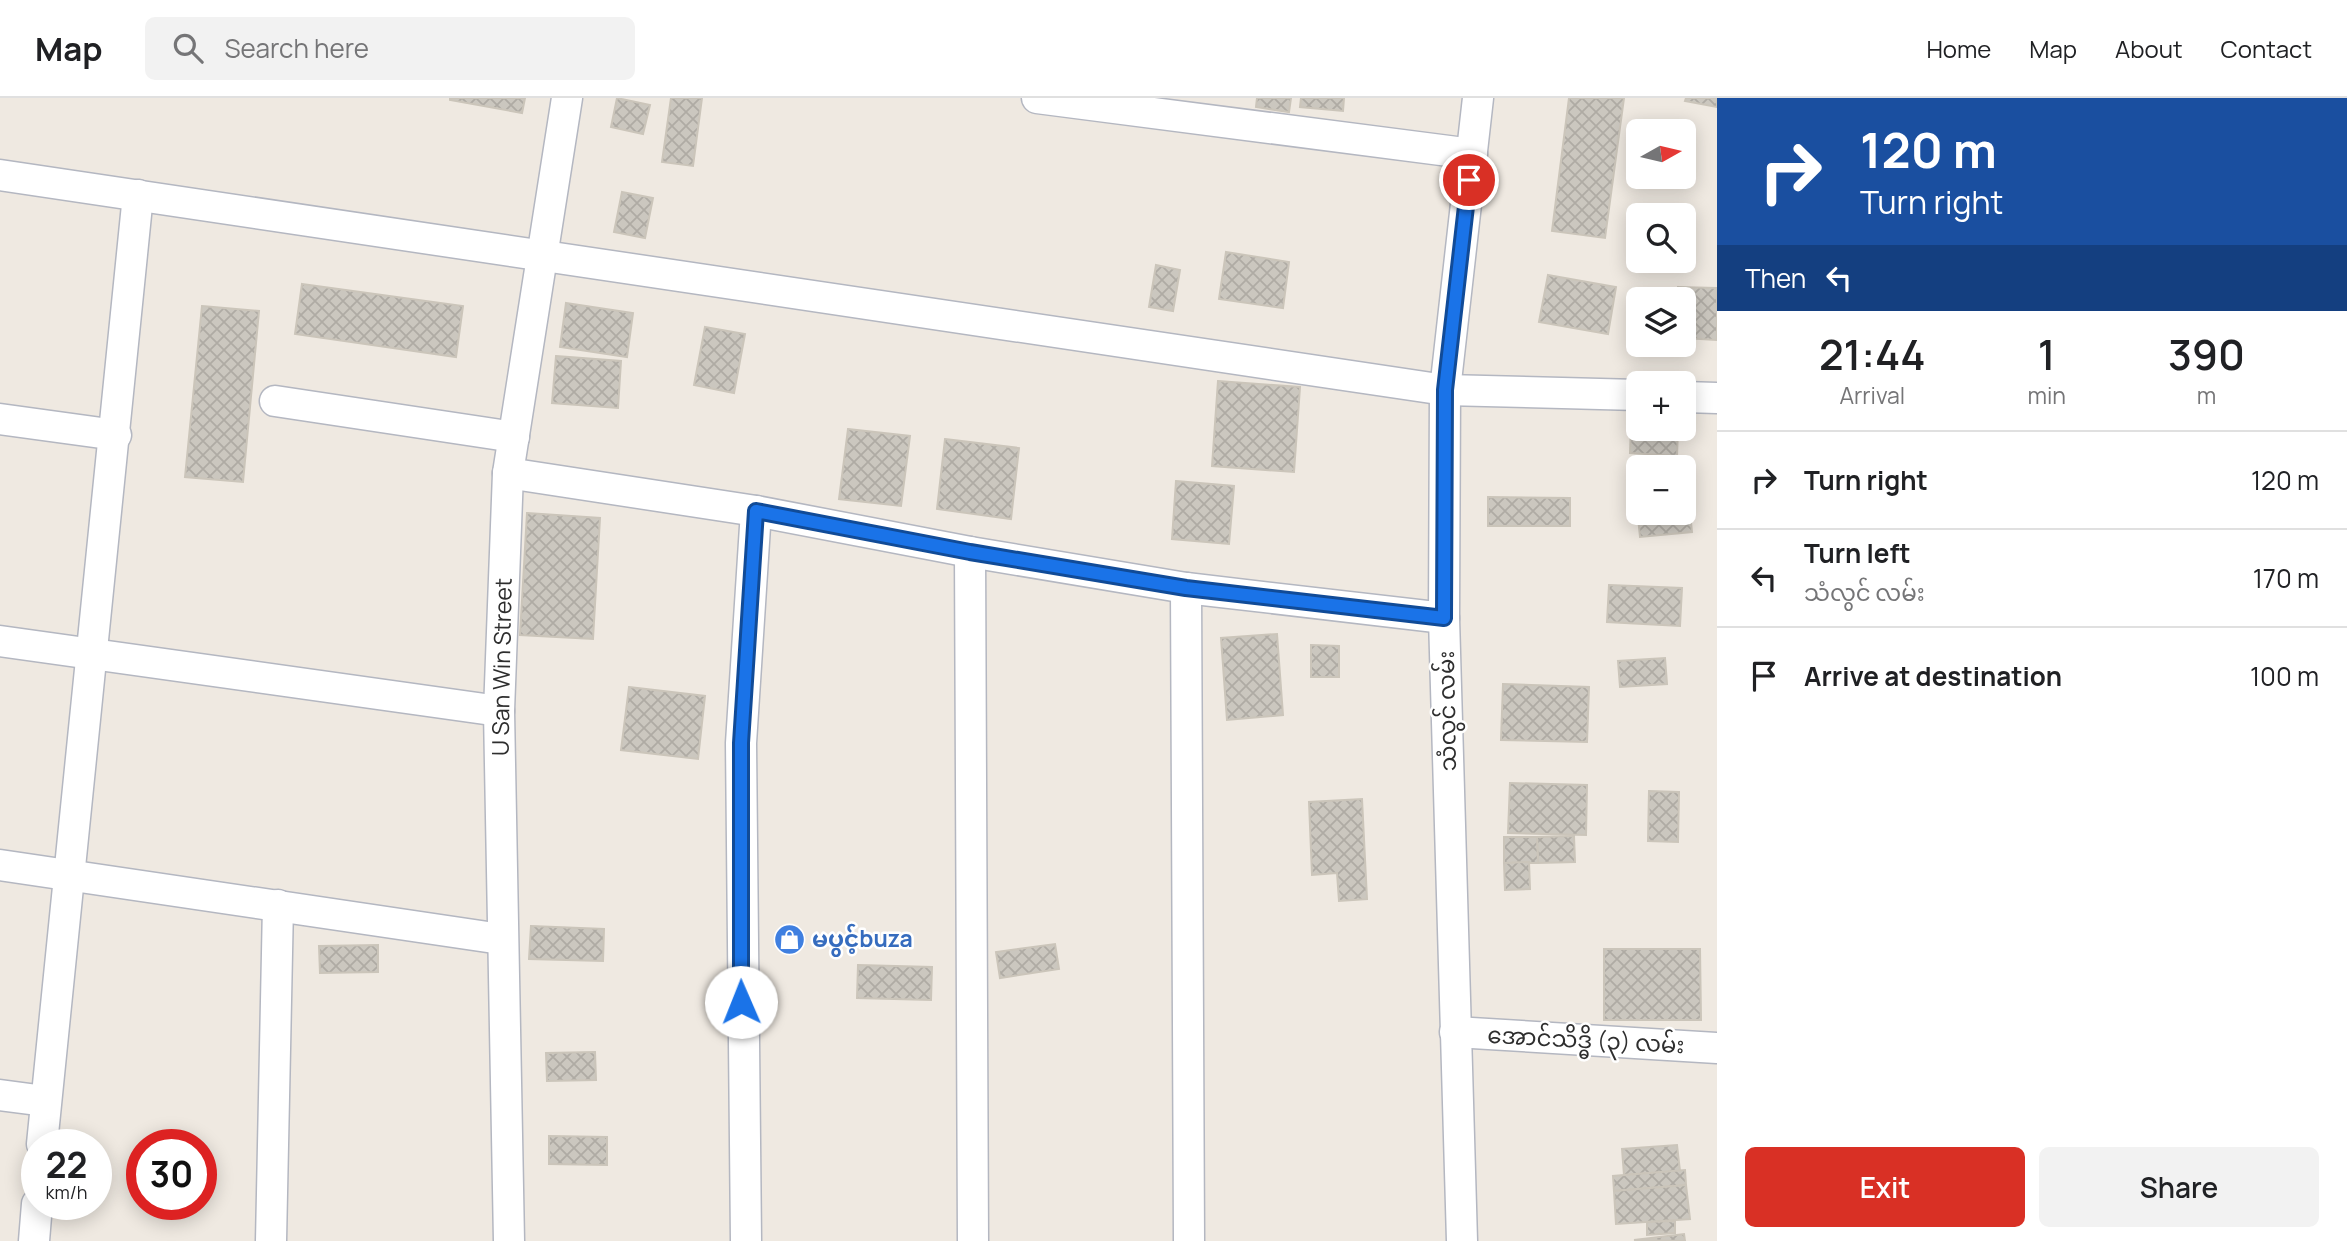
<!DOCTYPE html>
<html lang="en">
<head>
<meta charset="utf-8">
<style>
  body { margin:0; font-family:Manrope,"Noto Sans Myanmar",sans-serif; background:#f2f2f2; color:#202124; height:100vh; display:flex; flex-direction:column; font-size:26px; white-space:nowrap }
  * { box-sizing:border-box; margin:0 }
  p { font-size:23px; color:#757577 }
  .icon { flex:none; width:38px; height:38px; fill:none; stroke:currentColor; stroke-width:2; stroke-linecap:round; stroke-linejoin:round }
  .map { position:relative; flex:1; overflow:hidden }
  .sheet { display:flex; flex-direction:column; background:#fff; width:630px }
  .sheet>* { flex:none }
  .top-card { background:#1a4fa0; color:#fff; overflow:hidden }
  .needle { width:46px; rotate:82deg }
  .tools { position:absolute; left:1626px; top:21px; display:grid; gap:14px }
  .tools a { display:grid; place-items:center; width:70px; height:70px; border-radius:10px; background:#fff; box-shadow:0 4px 18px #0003; font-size:35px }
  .speed { position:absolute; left:21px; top:1031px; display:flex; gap:14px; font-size:35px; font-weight:700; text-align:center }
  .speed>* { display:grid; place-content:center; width:91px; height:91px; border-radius:50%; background:#fff; box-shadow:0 4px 18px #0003; line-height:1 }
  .speed small { font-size:18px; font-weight:400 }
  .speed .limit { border:10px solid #d22; background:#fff; color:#111 }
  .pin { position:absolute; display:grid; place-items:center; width:60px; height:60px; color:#fff; margin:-30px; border:4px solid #fff; border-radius:50%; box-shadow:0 2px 7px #0007 }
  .me { position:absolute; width:77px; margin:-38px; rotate:359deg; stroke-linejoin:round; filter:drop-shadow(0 0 5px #0008) }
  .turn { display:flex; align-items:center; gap:24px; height:147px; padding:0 28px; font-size:32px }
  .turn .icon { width:91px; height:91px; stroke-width:2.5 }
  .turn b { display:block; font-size:49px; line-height:60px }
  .then { display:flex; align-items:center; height:66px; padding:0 28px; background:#0003; gap:14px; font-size:26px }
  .eta { display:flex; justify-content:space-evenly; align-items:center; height:119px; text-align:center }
  .eta b { font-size:42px; font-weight:600; line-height:49px }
  .button { display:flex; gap:14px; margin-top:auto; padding:14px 28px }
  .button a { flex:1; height:80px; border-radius:10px; background:#d93025; color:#fff; font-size:28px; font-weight:600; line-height:80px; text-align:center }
  .button a+a { background:#f2f2f2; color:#202124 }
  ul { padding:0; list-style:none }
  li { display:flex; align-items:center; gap:21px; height:98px; padding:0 28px; border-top:2px solid #e0e0e0 }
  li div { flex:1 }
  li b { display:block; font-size:26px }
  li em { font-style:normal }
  header { display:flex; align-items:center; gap:42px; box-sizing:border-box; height:98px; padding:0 35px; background:#fff; border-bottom:2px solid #e0e0e0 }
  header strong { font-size:33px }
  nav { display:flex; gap:38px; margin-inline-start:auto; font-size:24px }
  .search { width:490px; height:63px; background:#f2f2f2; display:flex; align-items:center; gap:18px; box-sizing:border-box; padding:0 24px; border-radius:10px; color:#757577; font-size:26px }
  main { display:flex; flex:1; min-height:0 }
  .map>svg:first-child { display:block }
  .building { fill:url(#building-cross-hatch); stroke:#cbc5ba; stroke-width:2 }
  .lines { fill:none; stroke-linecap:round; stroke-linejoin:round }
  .minor-casing { stroke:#b4b7c1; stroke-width:33 }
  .minor { stroke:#fff; stroke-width:30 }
  .route-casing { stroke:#114b97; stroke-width:18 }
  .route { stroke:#1a73e8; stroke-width:12 }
  .labels { text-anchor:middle; stroke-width:5; stroke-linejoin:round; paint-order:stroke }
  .street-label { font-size:23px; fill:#2e2e2e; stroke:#fff }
  .shop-label { font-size:23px; font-weight:bold; fill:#366cbe; stroke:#fff; text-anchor:start }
</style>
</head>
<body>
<header>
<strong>Map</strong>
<div class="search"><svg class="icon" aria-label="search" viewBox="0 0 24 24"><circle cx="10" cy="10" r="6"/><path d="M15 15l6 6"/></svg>Search here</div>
<nav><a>Home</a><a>Map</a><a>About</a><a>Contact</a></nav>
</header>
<main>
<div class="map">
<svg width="1717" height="1143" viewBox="0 0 1717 1143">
  <defs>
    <pattern id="building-cross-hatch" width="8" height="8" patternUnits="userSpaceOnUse" patternTransform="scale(1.75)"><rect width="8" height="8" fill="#cbc7bf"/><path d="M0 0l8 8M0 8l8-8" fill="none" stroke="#afaba4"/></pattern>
  </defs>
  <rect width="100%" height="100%" fill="#efe9e1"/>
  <g class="building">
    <polygon points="450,0 525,0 522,15 450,2"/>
    <polygon points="617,0 650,7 643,36 611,29"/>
    <polygon points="671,0 702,0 693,68 662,64"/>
    <polygon points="1257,0 1291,0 1289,14 1256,9"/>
    <polygon points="1301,0 1344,0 1343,13 1300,9"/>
    <polygon points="1569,0 1624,0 1605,140 1552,133"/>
    <polygon points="1686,0 1717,0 1717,9 1685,3"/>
    <polygon points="622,94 653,100 645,140 614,134"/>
    <polygon points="1226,154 1289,164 1283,210 1219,201"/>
    <polygon points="1156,167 1180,172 1173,213 1149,209"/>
    <polygon points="1548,177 1616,189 1608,236 1539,224"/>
    <polygon points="302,186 463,208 456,259 295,236"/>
    <polygon points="1678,189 1717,190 1717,242 1684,240 1684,201 1678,201"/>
    <polygon points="566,205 633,215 627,259 560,249"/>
    <polygon points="202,208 259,213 243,384 185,379"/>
    <polygon points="705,229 745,236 734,295 694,287"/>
    <polygon points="556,258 621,263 618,310 552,305"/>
    <polygon points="1218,283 1300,289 1294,374 1212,368"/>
    <polygon points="1631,325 1638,326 1638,331 1678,331 1677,358 1630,355"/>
    <polygon points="848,331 910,338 901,408 839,401"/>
    <polygon points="945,341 1019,350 1011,421 937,411"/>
    <polygon points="1176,383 1234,388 1229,446 1172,441"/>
    <polygon points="1488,399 1570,400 1570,428 1488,428"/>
    <polygon points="1689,404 1692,434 1640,439 1637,409 1638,415 1684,415 1684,405"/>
    <polygon points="527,415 600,420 593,541 520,537"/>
    <polygon points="1609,487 1682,490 1680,528 1607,524"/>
    <polygon points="1277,536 1283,617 1227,622 1221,540"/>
    <polygon points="1311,547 1339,548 1339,579 1311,579"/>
    <polygon points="1665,560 1667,586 1620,589 1618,563"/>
    <polygon points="1503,586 1589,589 1587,644 1501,642"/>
    <polygon points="629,589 705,598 698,661 621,652"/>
    <polygon points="1510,685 1587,687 1586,737 1508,735"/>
    <polygon points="1649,693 1679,694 1678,744 1648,743"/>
    <polygon points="1362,701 1367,801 1339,803 1337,775 1312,777 1309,704"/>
    <polygon points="1574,738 1575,764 1538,765 1537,739"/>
    <polygon points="1504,739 1537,739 1538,765 1504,765"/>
    <polygon points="1529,764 1530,791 1505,792 1504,765"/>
    <polygon points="531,828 604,831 603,863 529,861"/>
    <polygon points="1055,846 1059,871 1000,880 996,854"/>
    <polygon points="378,847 378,874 320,875 319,848"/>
    <polygon points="1604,851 1700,851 1701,922 1604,922"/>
    <polygon points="858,867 932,869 931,902 857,900"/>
    <polygon points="595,954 596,982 547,983 546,955"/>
    <polygon points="549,1038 607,1039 607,1067 549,1066"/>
    <polygon points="1677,1047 1680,1073 1624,1077 1622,1051"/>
    <polygon points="1685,1072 1686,1087 1614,1093 1613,1078"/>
    <polygon points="1686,1087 1690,1121 1616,1126 1614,1093"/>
    <polygon points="1675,1123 1675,1135 1647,1137 1647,1124"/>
    <polygon points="1684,1136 1685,1143 1634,1142"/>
  </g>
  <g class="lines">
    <defs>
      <g id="minor">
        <polyline points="1037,0 1472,56"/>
        <polyline points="0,77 1445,292 1638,297"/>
        <polyline points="1684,299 1717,300"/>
        <polyline points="275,303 514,339"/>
        <polyline points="0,321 116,337"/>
        <polyline points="508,375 756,413 970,454 1186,490 1444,520"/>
        <polyline points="970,454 973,1143"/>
        <polyline points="1186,490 1189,1143"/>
        <polyline points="0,543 499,613"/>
        <polyline points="0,767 501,841"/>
        <polyline points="1455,934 1717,950"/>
        <polyline points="0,997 45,1003"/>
        <polyline points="42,1046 138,97"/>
        <polyline points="34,1143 37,1106"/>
        <polyline points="271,1143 278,807"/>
        <polyline points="509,1143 499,613 508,375 567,0"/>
        <polyline points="746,1143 741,645 756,413"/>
        <polyline points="1462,1143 1444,520 1445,292 1478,0"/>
      </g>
    </defs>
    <use href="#minor" class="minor-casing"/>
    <use href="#minor" class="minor"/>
  </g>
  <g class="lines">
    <defs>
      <polyline id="route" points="741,904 741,645 756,413 970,454 1186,490 1444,520 1445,292 1469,82"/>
    </defs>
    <use href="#route" class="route-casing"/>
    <use href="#route" class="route"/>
  </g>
  <defs>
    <symbol id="shop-disc" viewBox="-11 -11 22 22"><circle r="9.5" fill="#3f7fe0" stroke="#fff"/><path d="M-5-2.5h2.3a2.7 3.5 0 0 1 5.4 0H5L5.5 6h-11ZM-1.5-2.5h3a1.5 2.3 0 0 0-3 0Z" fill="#fff"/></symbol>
  </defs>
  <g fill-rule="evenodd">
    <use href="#shop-disc" x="772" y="824" width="35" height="35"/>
  </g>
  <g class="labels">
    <g class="street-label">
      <text transform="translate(502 569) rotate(-89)" y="8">U San Win Street</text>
      <text transform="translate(1447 613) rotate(-91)" y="8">သံလွင် လမ်း</text>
      <text transform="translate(1586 942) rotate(3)" y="8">အောင်သိဒ္ဓိ (၃) လမ်း</text>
    </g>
    <g class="shop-label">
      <text x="812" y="849">မပွင့်buza</text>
    </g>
  </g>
</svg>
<div class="tools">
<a><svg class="needle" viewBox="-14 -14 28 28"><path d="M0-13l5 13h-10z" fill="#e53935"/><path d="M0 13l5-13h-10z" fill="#757577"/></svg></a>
<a><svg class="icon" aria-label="search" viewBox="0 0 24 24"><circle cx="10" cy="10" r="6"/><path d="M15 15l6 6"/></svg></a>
<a><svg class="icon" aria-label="layers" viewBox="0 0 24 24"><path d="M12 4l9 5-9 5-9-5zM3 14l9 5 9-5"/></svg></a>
<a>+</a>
<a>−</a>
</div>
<div class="speed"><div>22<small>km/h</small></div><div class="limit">30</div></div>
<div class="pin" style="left:1469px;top:82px;background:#d93025"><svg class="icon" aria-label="arrive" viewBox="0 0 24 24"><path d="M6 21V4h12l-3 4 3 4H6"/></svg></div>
<svg class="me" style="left:741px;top:904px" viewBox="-20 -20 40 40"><circle r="19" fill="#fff"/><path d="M0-13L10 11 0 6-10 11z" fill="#1a73e8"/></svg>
</div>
<section class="sheet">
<div class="top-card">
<div class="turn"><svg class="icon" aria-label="right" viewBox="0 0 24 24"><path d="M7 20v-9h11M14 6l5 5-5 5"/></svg><div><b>120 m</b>Turn right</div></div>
<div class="then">Then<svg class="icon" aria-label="left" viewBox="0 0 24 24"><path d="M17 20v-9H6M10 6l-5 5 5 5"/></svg></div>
</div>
<div class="eta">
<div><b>21:44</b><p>Arrival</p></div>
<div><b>1</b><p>min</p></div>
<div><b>390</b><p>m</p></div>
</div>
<ul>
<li><svg class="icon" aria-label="right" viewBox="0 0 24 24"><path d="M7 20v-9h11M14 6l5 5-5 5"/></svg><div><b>Turn right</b></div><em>120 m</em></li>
<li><svg class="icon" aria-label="left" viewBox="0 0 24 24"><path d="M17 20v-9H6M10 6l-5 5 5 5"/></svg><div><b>Turn left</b><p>သံလွင် လမ်း</p></div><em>170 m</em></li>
<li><svg class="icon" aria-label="arrive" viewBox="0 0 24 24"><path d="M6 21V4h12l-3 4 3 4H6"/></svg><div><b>Arrive at destination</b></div><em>100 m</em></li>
</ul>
<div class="button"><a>Exit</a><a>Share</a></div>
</section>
</main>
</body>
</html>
